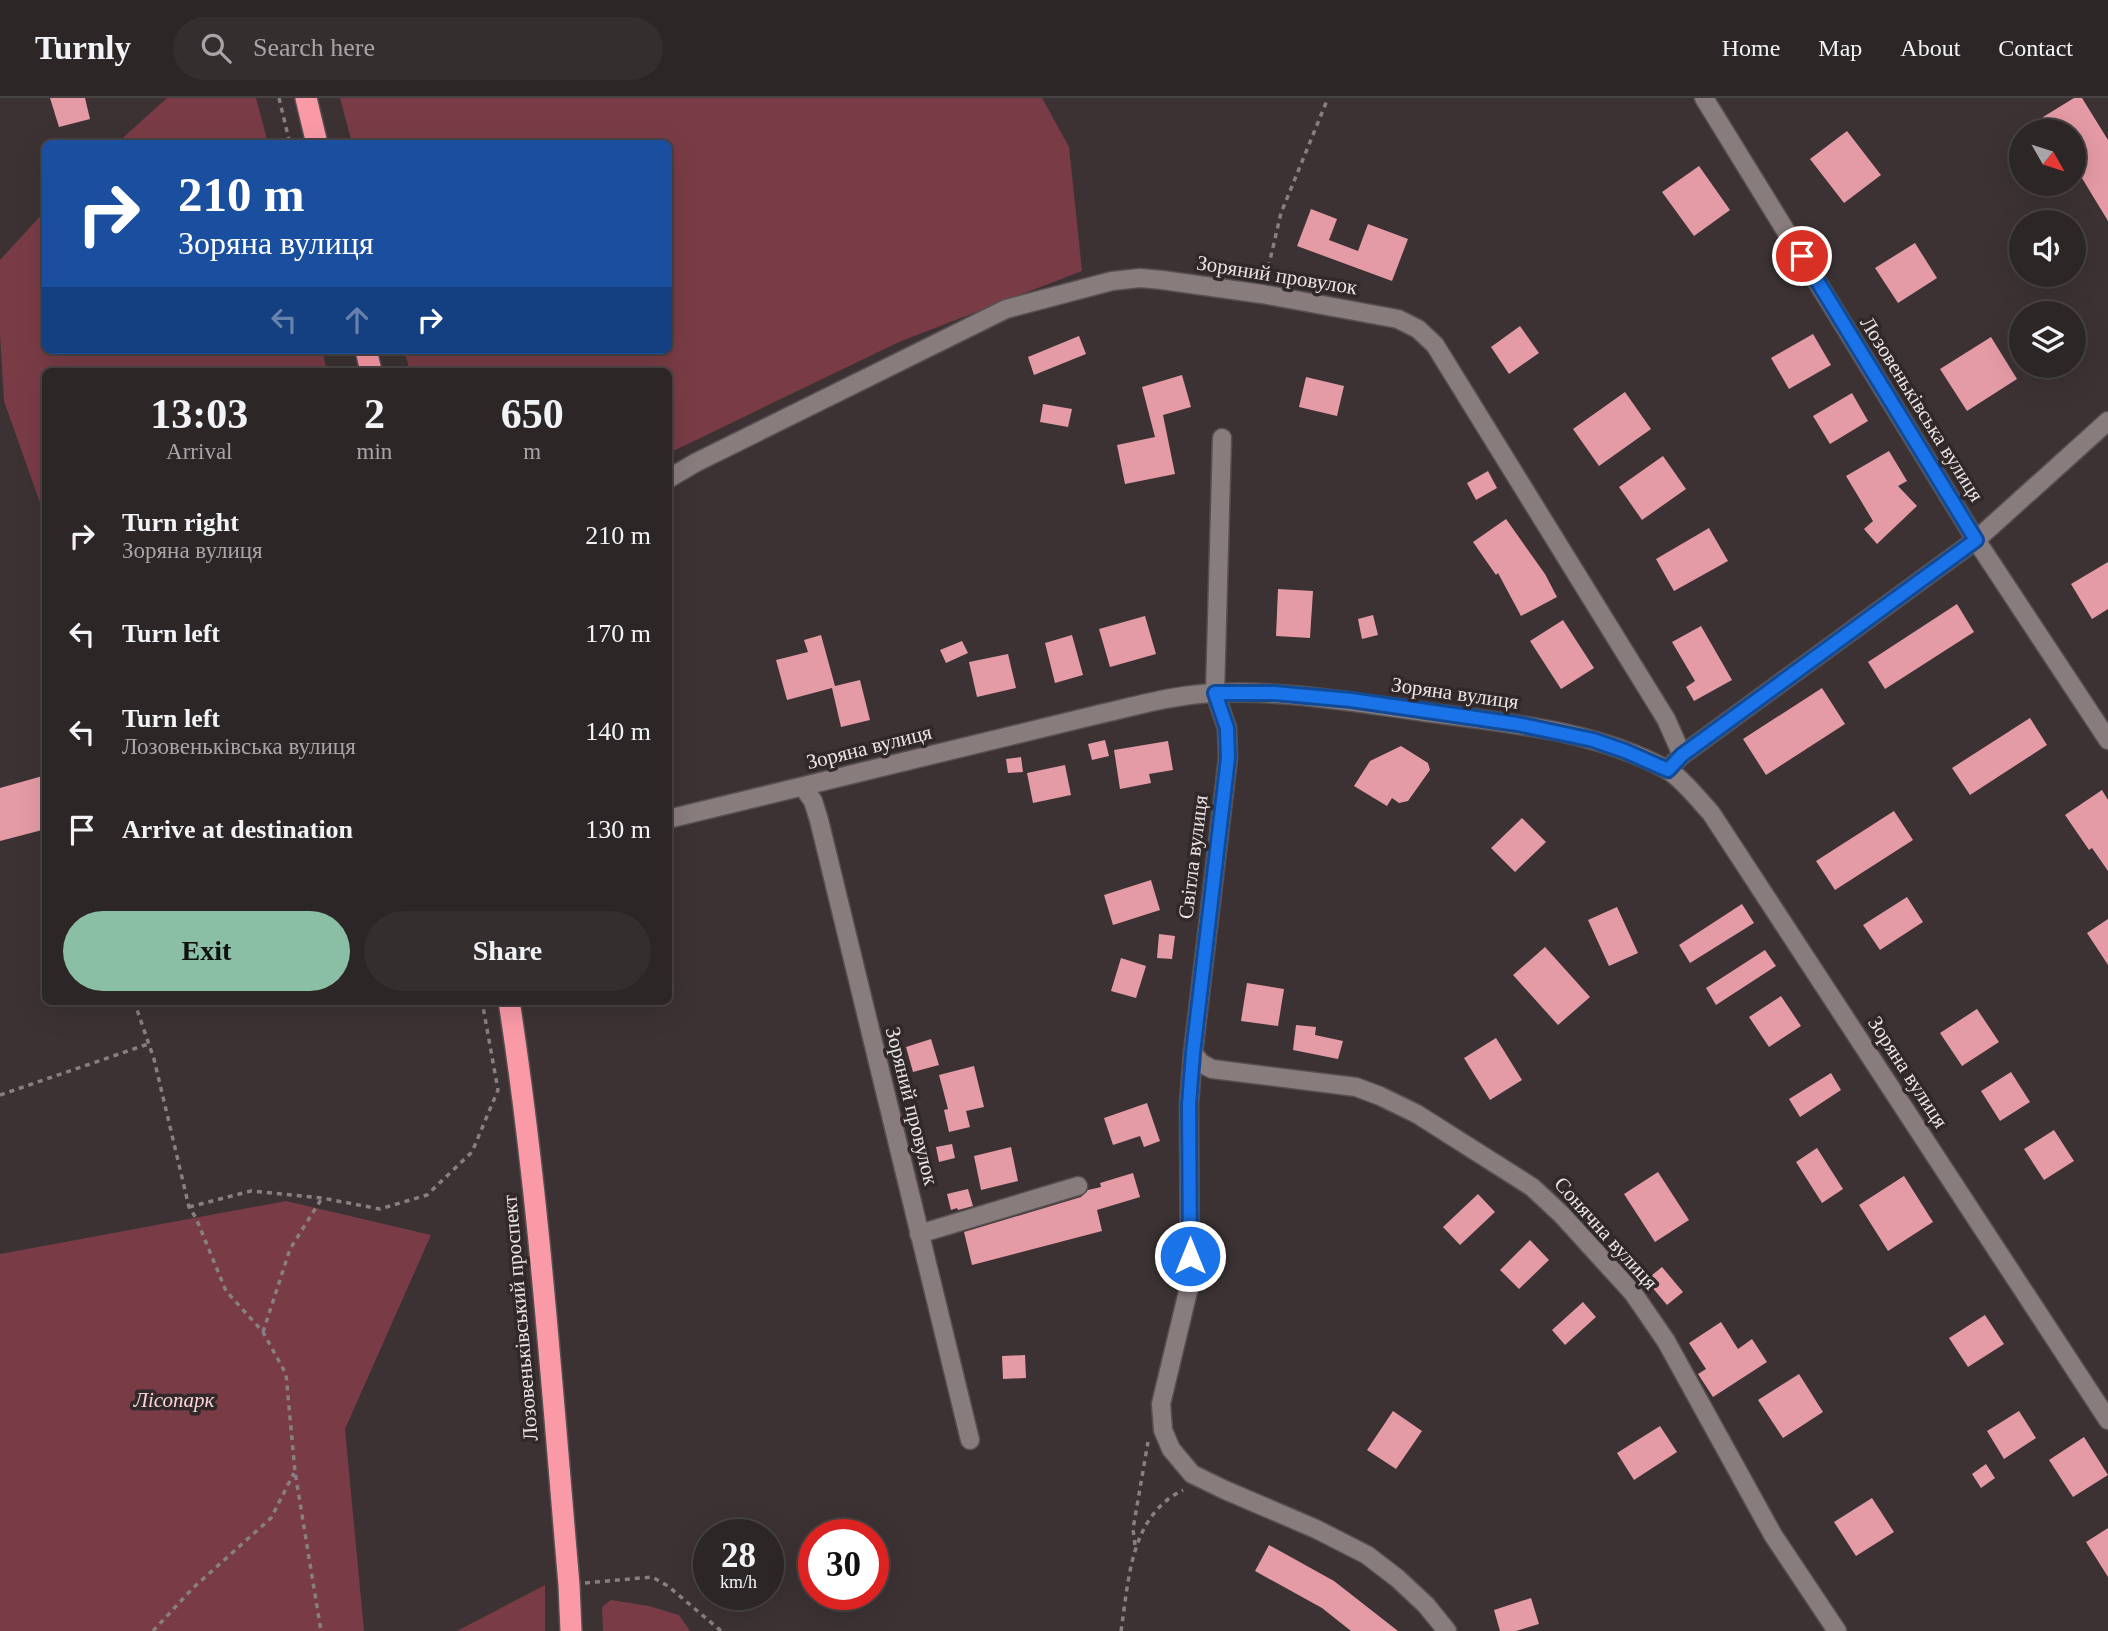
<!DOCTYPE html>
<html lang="en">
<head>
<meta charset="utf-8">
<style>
  body { margin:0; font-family:"Times New Roman",serif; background:#352e2e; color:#f1f3f6; height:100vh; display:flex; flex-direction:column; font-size:26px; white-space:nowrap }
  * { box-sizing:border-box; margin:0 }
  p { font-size:23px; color:#a7a5a7 }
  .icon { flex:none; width:38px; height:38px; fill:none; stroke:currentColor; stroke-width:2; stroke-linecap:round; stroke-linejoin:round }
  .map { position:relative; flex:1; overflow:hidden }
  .drawer { position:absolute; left:42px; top:270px; width:630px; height:637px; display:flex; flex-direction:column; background:#2d2626; border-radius:10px; box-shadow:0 7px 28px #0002,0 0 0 2px #484343 }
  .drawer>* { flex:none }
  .guide { position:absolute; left:42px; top:42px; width:630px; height:214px; border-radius:10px; box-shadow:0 7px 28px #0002,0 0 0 2px #484343; background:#1a4fa0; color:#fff; overflow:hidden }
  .needle { width:46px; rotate:129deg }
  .controls { position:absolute; left:2009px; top:21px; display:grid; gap:14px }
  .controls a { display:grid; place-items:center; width:77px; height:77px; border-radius:50%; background:#2d2626; box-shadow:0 7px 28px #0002,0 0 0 2px #484343; font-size:35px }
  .speed { position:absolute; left:693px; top:1421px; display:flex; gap:14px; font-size:35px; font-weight:700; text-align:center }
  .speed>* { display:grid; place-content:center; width:91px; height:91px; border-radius:50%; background:#2d2626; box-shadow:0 7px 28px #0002,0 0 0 2px #484343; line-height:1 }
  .speed small { font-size:18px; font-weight:400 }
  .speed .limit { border:10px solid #d22; background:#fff; color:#111 }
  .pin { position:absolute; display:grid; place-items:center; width:60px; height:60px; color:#fff; margin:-30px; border:4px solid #fff; border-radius:50%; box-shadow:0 2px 7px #0007 }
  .me { position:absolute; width:77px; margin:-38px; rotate:0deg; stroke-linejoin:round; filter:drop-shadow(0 0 5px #0008) }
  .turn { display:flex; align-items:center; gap:24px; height:147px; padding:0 21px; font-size:32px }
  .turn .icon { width:91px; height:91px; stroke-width:2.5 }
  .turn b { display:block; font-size:49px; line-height:60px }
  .lanes { display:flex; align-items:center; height:66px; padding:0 21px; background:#0003; justify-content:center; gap:35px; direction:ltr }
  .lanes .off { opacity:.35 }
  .eta { display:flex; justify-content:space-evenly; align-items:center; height:119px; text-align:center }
  .eta b { font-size:42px; font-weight:600; line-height:49px }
  .button { display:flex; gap:14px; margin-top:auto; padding:14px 21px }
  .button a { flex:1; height:80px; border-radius:42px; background:#8abfa5; color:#111; font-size:28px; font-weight:600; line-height:80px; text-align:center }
  .button a+a { background:#352e2e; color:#f1f3f6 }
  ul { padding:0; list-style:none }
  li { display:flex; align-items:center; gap:21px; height:98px; padding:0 21px }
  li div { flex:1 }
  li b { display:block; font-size:26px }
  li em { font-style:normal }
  header { display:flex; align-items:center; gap:42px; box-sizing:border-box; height:98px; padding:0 35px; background:#2d2626; border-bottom:2px solid #484343 }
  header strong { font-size:33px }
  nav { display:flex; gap:38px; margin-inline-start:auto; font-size:24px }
  .search { width:490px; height:63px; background:#352e2e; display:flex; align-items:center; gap:18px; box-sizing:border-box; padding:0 24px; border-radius:38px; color:#a7a5a7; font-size:26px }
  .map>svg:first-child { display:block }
  .green { fill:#793c46 }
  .building { fill:#e59ba5 }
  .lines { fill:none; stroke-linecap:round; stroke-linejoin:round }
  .minor-casing { stroke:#574f50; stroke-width:21 }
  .highway-casing { stroke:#574f50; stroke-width:24 }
  .path { stroke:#877f80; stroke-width:3.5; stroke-dasharray:5 5; stroke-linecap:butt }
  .minor { stroke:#887c7d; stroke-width:18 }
  .highway { stroke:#fa9aa7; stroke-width:21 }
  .route-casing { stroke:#114b97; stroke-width:18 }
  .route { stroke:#1a73e8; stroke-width:12 }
  .labels { text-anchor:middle; stroke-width:7; stroke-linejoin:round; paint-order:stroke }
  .street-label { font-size:21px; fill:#eae4e5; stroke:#312829 }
  .park-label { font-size:21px; font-style:italic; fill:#fcd2d6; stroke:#312829 }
</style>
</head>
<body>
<header>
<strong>Turnly</strong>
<div class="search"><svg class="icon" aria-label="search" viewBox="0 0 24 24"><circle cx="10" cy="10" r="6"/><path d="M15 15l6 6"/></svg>Search here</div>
<nav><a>Home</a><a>Map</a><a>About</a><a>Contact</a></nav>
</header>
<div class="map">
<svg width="2108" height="1533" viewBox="0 0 2108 1533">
  <rect width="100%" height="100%" fill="#3c3233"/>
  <g class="green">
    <polygon points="167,0 256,0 268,45 117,45"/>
    <polygon points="340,0 1042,0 1069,49 1082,173 899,244 669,355 668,273 410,273 404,252 668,252 668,46 352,45"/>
    <polygon points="45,113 46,252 322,252 327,273 46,273 45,419 4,303 0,237 0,162"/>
    <polygon points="286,1103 431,1137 345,1331 364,1533 0,1533 0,1156"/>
    <polygon points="545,1487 545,1533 457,1533"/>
    <polygon points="611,1502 649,1508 679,1517 690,1533 603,1533 602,1509"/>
  </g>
  <g class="building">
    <polygon points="50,0 85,0 90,21 59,29"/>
    <polygon points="2074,0 2082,0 2108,42 2108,123 2074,67 2074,33 2051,33 2043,19"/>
    <polygon points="1847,33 1881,77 1844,105 1810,61"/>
    <polygon points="1699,68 1730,112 1694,138 1662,94"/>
    <polygon points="1311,111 1337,121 1329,142 1358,153 1368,126 1408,141 1392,183 1297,148"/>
    <polygon points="1915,145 1937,180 1898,205 1875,170"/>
    <polygon points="1520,228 1539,255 1509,276 1491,249"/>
    <polygon points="1813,236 1831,267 1789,291 1771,260"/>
    <polygon points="1079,238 1086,256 1034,277 1028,259"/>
    <polygon points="1991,239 2017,281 1967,313 1940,271"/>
    <polygon points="1182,277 1191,309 1163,317 1175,376 1125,386 1117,347 1155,339 1142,289"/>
    <polygon points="1306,279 1344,288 1337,318 1299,309"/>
    <polygon points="1625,294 1651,331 1599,368 1573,331"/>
    <polygon points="1852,295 1868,323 1830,346 1813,318"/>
    <polygon points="1043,306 1072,311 1068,329 1040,324"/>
    <polygon points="1889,353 1907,383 1898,388 1917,408 1877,446 1864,431 1873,423 1846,378"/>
    <polygon points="1663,358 1686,391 1642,422 1619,389"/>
    <polygon points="1488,373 1497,390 1476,402 1467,385"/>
    <polygon points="1506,421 1545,476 1557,499 1521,518 1498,475 1496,477 1473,444"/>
    <polygon points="1709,430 1728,463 1674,493 1656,461"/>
    <polygon points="2108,464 2108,511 2092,521 2071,486"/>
    <polygon points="1278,491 1313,493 1310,540 1276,538"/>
    <polygon points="1957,506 1974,534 1885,591 1868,564"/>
    <polygon points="1373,517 1378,537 1362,541 1358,521"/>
    <polygon points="1145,518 1156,556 1110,569 1099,531"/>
    <polygon points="1563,522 1594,570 1561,591 1530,543"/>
    <polygon points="1701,528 1732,582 1694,603 1686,589 1695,583 1672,544"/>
    <polygon points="821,537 835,588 860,582 870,622 841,629 832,590 787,602 776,562 808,554 804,542"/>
    <polygon points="1072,537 1083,577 1055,585 1045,545"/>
    <polygon points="962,543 968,555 946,565 940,552"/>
    <polygon points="1008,556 1016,590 977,599 969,564"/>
    <polygon points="1822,590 1845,626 1766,677 1743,641"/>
    <polygon points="2030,620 2047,647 1970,697 1952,670"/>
    <polygon points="1105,642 1109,658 1092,662 1088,646"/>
    <polygon points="1168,643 1173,672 1149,676 1151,685 1120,691 1114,652"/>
    <polygon points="1401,648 1428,665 1430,672 1408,703 1399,705 1392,700 1387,708 1354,688 1370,663"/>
    <polygon points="1021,659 1023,674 1008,675 1006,661"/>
    <polygon points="1065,667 1071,697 1033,705 1027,675"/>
    <polygon points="46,677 46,731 0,743 0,690"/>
    <polygon points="2102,692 2108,702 2108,773 2092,750 2089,752 2065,717"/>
    <polygon points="1894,713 1913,742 1835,792 1816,763"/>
    <polygon points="1522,720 1546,744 1515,774 1491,750"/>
    <polygon points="1151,782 1160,812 1113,827 1104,797"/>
    <polygon points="1907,799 1923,824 1880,852 1863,827"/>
    <polygon points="1742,806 1754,825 1690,865 1679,847"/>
    <polygon points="1617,809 1638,855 1609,868 1588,822"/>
    <polygon points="2108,821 2108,867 2087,835"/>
    <polygon points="1159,836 1175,838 1172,861 1157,860"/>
    <polygon points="1545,849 1590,899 1558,927 1513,877"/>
    <polygon points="1765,852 1776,868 1716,907 1706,890"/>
    <polygon points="1121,860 1146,868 1136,900 1111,893"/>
    <polygon points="1247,885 1284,891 1278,928 1241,923"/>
    <polygon points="1781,898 1801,928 1769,949 1749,919"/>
    <polygon points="1977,911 1999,944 1962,968 1940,935"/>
    <polygon points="1296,927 1316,929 1315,937 1343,943 1338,961 1293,952"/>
    <polygon points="1496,940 1522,982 1490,1002 1464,960"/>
    <polygon points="931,941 939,967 913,974 906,949"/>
    <polygon points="974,968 984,1009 966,1013 970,1029 949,1034 944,1012 948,1011 939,977"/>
    <polygon points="2011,974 2030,1004 2000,1023 1981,993"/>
    <polygon points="1831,975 1841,992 1800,1019 1789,1001"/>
    <polygon points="1147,1005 1160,1043 1144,1049 1140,1038 1113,1047 1104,1020"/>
    <polygon points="2054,1032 2074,1063 2044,1082 2024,1051"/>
    <polygon points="952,1046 955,1060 939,1064 936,1049"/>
    <polygon points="1011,1049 1018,1083 981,1092 974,1058"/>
    <polygon points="1817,1050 1843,1091 1822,1105 1796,1064"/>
    <polygon points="1658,1074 1689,1122 1655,1144 1624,1096"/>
    <polygon points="1133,1075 1140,1099 1097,1112 1102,1133 972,1167 964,1134 1081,1099 1088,1092 1101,1089 1100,1085"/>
    <polygon points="1904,1078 1933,1124 1888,1153 1859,1107"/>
    <polygon points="968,1091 973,1108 958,1112 957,1110 951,1112 947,1096"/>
    <polygon points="1478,1096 1495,1114 1460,1147 1443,1129"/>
    <polygon points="1530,1142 1549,1162 1519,1191 1500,1172"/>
    <polygon points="1662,1169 1683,1194 1667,1207 1646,1182"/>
    <polygon points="1583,1204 1596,1219 1565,1247 1552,1232"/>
    <polygon points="1985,1217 2004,1246 1968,1269 1949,1240"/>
    <polygon points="1721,1224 1738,1251 1752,1241 1767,1264 1713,1299 1698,1276 1706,1271 1689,1245"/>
    <polygon points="1025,1257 1026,1280 1003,1281 1002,1258"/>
    <polygon points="1799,1276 1823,1314 1783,1340 1758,1302"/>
    <polygon points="1393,1313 1422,1333 1396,1371 1367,1352"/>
    <polygon points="2019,1313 2036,1340 2004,1361 1987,1333"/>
    <polygon points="1660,1328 1677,1354 1634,1382 1617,1355"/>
    <polygon points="2084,1339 2108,1377 2073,1399 2049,1362"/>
    <polygon points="1986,1366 1995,1380 1981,1390 1972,1376"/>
    <polygon points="1872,1400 1894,1434 1856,1458 1834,1424"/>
    <polygon points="2108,1430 2108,1479 2086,1444"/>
    <polygon points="1269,1447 1334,1483 1398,1533 1351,1533 1322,1510 1255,1473"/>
    <polygon points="1531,1500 1539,1526 1516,1533 1500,1533 1494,1512"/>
  </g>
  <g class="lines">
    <defs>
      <g id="minor">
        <polyline points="1704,0 1976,442 2108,642"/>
        <polyline points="1222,340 1215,595 1227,630 1228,660 1193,955 1189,1006 1190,1185 1161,1306 1163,1332 1171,1351 1192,1376 1225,1392 1316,1431 1367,1457 1397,1480 1426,1507 1447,1533"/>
        <polyline points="668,381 695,365 1006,211 1112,183 1140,180 1162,182 1262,196 1398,221 1418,231 1435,247 1666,621 1682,657"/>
        <polyline points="1674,665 1682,657 1976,442 2108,323"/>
        <polyline points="803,689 813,703 819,722 970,1342"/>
        <path d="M668 721 1096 617C1136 608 1176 596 1217 595 1285 592 1351 604 1418 613 1501 625 1590 630 1666 671 1681 679 1699 702 1711 715L2108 1322"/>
        <polyline points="1193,955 1201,965 1212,971 1356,989 1380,998 1417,1016 1532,1089 1562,1117 1633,1195 1666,1243 1773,1437 1837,1533"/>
        <polyline points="919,1136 1078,1088"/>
      </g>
      <g id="highway">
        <polyline points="306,0 317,46"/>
        <polyline points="366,252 371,273"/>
        <path d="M509 903C539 1096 552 1292 569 1487L571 1533"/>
      </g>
    </defs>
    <use href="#minor" class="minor-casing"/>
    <use href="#highway" class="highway-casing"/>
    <g class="path">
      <polyline points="279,0 290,46"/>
      <polyline points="1266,179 1281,115 1328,0"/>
      <polyline points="134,903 154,961 189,1109 196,1120 226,1193 263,1234 286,1276 295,1374 321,1533"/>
      <polyline points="0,997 148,946"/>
      <polyline points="189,1109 251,1093 322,1100 380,1111 427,1097 472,1054 498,992 482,903"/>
      <polyline points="263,1234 290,1151 322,1100"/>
      <polyline points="1135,1447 1133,1431 1148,1344"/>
      <polyline points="585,1485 652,1479 668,1488 721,1533"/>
      <polyline points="153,1533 193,1490 271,1420 294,1375"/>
      <path d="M1121 1533C1129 1481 1130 1418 1183 1392"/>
    </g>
    <use href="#minor" class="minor"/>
    <use href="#highway" class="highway"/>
  </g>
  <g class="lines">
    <defs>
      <polyline id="route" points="1190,1158 1189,1006 1193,955 1228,660 1227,630 1215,595 1274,595 1351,602 1517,626 1593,642 1625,653 1668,672 1682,657 1976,442 1802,158"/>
    </defs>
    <use href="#route" class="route-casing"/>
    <use href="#route" class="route"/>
  </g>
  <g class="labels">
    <g class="street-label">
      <text transform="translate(1277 177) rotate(9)" y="7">Зоряний провулок</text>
      <text transform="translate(1922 311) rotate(58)" y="7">Лозовеньківська вулиця</text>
      <text transform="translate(1455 595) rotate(8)" y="7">Зоряна вулиця</text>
      <text transform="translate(869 649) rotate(-14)" y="7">Зоряна вулиця</text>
      <text transform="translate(1193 759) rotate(-83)" y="7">Світла вулиця</text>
      <text transform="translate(1908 974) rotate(57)" y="7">Зоряна вулиця</text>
      <text transform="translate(912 1008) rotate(76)" y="7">Зоряний провулок</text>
      <text transform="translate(1606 1135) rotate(48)" y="7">Сонячна вулиця</text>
      <text transform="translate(520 1220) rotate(-95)" y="7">Лозовеньківський проспект</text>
    </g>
    <g class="park-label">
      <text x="174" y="1309">Лісопарк</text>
    </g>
  </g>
</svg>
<div class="controls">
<a><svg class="needle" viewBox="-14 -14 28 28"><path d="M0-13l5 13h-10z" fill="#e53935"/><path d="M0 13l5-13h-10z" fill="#a7a5a7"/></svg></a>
<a><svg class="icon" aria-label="sound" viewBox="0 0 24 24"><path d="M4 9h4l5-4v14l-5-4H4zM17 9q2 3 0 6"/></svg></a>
<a><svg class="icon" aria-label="layers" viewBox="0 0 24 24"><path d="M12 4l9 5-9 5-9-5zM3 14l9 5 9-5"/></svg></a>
</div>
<div class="speed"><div>28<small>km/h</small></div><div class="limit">30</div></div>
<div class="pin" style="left:1802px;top:158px;background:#d93025"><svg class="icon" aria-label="arrive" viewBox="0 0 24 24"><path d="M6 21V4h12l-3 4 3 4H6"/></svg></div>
<svg class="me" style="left:1190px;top:1158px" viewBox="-20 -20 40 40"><circle r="17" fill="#1a73e8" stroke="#fff" stroke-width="3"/><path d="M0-11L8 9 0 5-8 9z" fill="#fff"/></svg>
<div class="guide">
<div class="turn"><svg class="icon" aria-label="right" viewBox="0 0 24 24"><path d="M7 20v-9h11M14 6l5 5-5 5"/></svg><div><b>210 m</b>Зоряна вулиця</div></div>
<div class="lanes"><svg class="icon off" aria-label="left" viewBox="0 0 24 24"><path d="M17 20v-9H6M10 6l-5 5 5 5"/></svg><svg class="icon off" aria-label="ahead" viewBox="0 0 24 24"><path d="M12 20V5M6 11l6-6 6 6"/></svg><svg class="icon" aria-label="right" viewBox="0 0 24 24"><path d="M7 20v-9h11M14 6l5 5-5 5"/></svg></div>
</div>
<section class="drawer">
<div class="eta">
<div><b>13:03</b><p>Arrival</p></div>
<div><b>2</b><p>min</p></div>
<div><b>650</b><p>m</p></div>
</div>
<ul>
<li><svg class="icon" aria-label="right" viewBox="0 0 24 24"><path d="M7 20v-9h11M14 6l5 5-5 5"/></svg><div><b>Turn right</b><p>Зоряна вулиця</p></div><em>210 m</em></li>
<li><svg class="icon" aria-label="left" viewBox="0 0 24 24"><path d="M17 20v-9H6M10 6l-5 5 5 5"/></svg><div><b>Turn left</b></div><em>170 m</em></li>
<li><svg class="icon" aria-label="left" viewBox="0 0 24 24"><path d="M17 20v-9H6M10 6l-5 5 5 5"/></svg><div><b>Turn left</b><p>Лозовеньківська вулиця</p></div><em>140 m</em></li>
<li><svg class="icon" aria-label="arrive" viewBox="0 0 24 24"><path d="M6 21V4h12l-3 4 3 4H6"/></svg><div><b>Arrive at destination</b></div><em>130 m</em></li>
</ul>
<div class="button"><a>Exit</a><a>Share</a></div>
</section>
</div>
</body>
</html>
